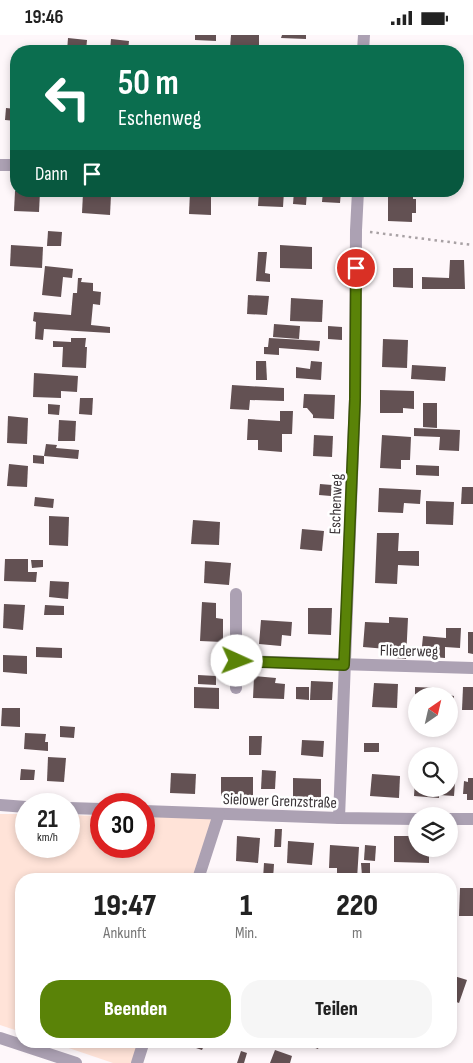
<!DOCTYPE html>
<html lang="de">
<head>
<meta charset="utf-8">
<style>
  body { margin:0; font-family:"Sofia Sans Condensed",sans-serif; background:#f6f6f6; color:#222; height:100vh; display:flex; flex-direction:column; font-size:19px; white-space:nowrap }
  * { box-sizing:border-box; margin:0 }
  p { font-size:16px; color:#767676 }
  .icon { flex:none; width:28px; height:28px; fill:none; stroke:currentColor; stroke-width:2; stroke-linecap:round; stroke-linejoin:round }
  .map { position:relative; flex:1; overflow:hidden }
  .details { position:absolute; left:15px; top:838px; width:442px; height:175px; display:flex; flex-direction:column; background:#fff; border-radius:20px; box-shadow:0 2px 8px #0003 }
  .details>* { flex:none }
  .banner { position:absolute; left:10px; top:10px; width:454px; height:152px; border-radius:20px; box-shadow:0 2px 8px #0003; background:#0b6e4f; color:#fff; overflow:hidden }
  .needle { width:32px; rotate:34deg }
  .buttons { position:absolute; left:408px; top:652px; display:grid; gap:10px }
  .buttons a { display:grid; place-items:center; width:50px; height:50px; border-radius:50%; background:#fff; box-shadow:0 2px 8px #0003; font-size:25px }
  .speed { position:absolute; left:15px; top:758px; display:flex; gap:10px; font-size:25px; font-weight:700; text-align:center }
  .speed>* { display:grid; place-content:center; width:65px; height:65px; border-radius:50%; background:#fff; box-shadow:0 2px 8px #0003; line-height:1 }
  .speed small { font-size:12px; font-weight:400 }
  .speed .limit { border:8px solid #d22; background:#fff; color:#111 }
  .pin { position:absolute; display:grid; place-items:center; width:42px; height:42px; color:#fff; margin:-21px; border:2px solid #fff; border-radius:50%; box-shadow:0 1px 5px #0007 }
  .me { position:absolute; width:55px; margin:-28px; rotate:92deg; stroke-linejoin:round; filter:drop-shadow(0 0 4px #0008) }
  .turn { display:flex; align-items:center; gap:18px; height:105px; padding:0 25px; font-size:22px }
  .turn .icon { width:65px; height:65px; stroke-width:2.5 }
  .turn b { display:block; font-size:35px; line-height:42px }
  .then { display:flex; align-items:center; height:48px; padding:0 25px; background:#0003; gap:10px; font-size:19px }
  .eta { display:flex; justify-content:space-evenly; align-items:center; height:85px; text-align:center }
  .eta b { font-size:30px; font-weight:800; line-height:35px }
  .button { display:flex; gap:10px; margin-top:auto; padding:10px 25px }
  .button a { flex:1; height:58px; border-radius:20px; background:#5a8308; color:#fff; font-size:20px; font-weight:800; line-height:58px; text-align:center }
  .button a+a { background:#f6f6f6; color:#222 }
  .status { display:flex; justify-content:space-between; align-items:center; height:35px; padding:0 25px; background:#fff; direction:ltr }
  .status svg { height:14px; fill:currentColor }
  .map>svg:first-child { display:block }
  .green { fill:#ffe3d8 }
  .building { fill:#635153 }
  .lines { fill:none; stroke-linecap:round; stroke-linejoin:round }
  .path { stroke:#a8a1a4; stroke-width:2.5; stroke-dasharray:2.5 4; stroke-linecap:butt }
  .minor { stroke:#aca1b3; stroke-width:12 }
  .route-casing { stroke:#3a5505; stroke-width:12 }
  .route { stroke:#5a8308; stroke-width:9 }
  .labels { text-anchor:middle; stroke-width:5; stroke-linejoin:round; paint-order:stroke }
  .street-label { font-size:16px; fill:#3a3437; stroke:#fff }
</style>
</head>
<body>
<div class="status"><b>19:46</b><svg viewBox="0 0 49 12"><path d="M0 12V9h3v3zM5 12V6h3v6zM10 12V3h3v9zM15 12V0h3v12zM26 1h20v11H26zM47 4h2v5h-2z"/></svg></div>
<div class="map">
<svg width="473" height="1028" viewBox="0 0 473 1028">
  <rect width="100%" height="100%" fill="#fef7fa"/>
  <g class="green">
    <polygon points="0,779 26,779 26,811 69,811 69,780 101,781 101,811 144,811 144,781 214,782 194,844 21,844 21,997 0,990"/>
    <polygon points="48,1006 141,1006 134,1028 113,1028"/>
  </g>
  <g class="building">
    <polygon points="195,0 216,0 216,6 195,5"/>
    <polygon points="231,0 259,0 259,14 230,13"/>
    <polygon points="282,0 306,0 306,4 281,3"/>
    <polygon points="68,3 87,5 86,16 67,16"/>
    <polygon points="111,4 129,6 128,16 110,16"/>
    <polygon points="6,73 16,74 16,86 5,85"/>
    <polygon points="15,156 40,157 39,177 14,176"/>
    <polygon points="259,156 284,156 283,172 258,171"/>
    <polygon points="294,156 307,156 306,170 293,169"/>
    <polygon points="323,156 341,156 340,168 322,167"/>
    <polygon points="190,157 211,157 211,180 189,179"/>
    <polygon points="83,158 111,160 110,180 82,178"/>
    <polygon points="388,158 413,158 413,164 416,164 416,178 412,178 412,187 388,186"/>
    <polygon points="48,196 62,197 61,211 47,211"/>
    <polygon points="11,210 43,212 42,233 10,231"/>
    <polygon points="280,210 312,212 312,234 280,233"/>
    <polygon points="258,217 267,217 265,238 270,239 270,247 256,246"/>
    <polygon points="450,225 464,225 465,254 422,254 422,242 449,243"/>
    <polygon points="45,231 73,234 72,243 63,242 61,262 42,260"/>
    <polygon points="393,233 413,233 413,253 393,252"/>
    <polygon points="78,243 82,243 81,247 93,248 93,256 101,257 100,270 93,269 91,290 110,292 110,298 44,294 43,305 35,304 36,287 33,286 34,277 71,280 73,258 77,258"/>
    <polygon points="248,260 269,261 267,280 247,279"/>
    <polygon points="291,263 323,265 322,287 290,286"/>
    <polygon points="274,289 300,291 299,304 273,302"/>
    <polygon points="328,291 342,292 342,305 328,304"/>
    <polygon points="71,303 86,303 85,312 87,312 86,333 62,332 63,312 53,312 53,306 71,307"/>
    <polygon points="269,303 320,306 319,316 279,313 279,320 264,319 264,312 268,312"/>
    <polygon points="383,304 408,305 407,333 382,332"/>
    <polygon points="256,326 266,326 267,345 256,345"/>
    <polygon points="311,326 322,327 321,345 296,343 296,332 310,334"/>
    <polygon points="412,330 446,332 445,346 411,344"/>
    <polygon points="34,338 78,341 77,357 61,356 61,363 33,362"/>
    <polygon points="232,350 284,353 284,366 250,365 249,375 230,374"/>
    <polygon points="380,355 414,356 414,374 403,373 403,378 380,378"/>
    <polygon points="304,359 335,360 334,384 313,383 313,380 307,373 303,373"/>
    <polygon points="80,363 93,363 92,380 79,379"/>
    <polygon points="423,368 437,368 437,393 423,392"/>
    <polygon points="48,369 60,370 59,380 48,379"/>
    <polygon points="280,376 293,376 292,399 282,399 282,417 258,415 258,405 247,405 248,384 280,386"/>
    <polygon points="8,381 28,383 27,409 7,408"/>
    <polygon points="59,385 76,386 75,406 58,406"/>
    <polygon points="414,393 460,395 459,416 439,415 440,402 414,401"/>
    <polygon points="314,400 333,401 332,422 313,421"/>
    <polygon points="382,400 411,402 410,425 401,425 401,434 380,433"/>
    <polygon points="46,409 57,410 56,413 79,415 78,424 44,421 44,429 33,428 33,420 44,421"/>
    <polygon points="9,429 28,431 27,452 7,451"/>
    <polygon points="416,430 439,431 439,441 416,440"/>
    <polygon points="320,449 332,450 331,461 319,460"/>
    <polygon points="462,452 473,452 473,469 461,469"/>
    <polygon points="379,453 421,455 420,469 404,468 403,478 378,477"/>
    <polygon points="35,462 54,464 53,473 34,471"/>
    <polygon points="426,466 454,467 453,490 426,489"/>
    <polygon points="49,481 69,482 68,511 49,510"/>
    <polygon points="193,485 220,487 219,510 191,509"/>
    <polygon points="302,494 324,496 322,516 300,514"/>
    <polygon points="377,498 399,498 398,516 419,516 419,531 398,530 397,549 375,548"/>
    <polygon points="5,524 28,524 28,537 37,537 36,547 4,546"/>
    <polygon points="31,525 43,525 43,532 32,533"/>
    <polygon points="205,526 231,528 229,550 204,548"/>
    <polygon points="50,546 69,547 68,564 49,562"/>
    <polygon points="202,567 216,568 216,583 223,584 223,607 200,606"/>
    <polygon points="4,569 25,570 23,595 3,593"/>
    <polygon points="45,570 64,571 64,580 44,580"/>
    <polygon points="308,573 332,573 331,600 308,599"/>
    <polygon points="389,582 408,583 406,624 395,623 396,612 387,612 387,614 363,612 365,587 389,588"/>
    <polygon points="261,585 292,587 291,601 282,600 281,611 259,609"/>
    <polygon points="446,593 461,593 460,613 445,612 445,623 421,621 423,601 446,603"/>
    <polygon points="468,597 473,597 473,619 468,618"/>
    <polygon points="36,612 62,613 62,623 36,622"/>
    <polygon points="3,620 27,621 27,639 3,637"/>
    <polygon points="198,640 216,641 216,650 198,649"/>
    <polygon points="254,641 276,643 275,648 285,649 284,664 253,663"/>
    <polygon points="311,646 333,647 332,665 310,665"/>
    <polygon points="374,648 398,649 397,673 372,672"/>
    <polygon points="194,652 219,653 219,674 194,673"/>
    <polygon points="296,652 309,652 309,665 296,664"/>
    <polygon points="415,652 439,653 439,661 415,661"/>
    <polygon points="463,652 473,652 473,675 462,675"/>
    <polygon points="449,660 454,661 453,683 449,682"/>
    <polygon points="2,673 20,673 20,692 1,691"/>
    <polygon points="60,691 75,692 74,703 60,702"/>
    <polygon points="25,698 46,699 45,707 48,707 48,716 24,714"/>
    <polygon points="249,701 262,701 261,720 249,720"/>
    <polygon points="302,705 324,706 323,722 301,720"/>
    <rect x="364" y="708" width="15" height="9"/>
    <polygon points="48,722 66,723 64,747 47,746"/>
    <polygon points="21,734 35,735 34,745 20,745"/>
    <polygon points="262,735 276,736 275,754 261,754"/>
    <polygon points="171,738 196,739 195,759 170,758"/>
    <polygon points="372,739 400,741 399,763 370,761"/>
    <rect x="221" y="742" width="32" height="19"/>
    <polygon points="293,743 321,744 321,764 293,763"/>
    <polygon points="468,743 473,743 473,765 467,765 467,759 463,759 464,746 468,747"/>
    <polygon points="415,745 416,745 416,754 449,754 449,747 455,747 454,761 439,760 439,763 414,761"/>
    <polygon points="275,794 282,794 281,812 274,812"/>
    <polygon points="237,801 260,803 258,828 236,826"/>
    <polygon points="394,801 416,801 416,814 429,814 429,828 394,827"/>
    <polygon points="288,806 314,808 312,830 287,828"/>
    <polygon points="330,810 359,812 357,844 337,844 337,833 329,833"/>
    <polygon points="365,810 376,811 375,826 364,825"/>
    <polygon points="264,828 274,829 273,844 263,844"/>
    <polygon points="361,828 370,828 370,840 362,841"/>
    <polygon points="460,853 473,853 473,881 459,881"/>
    <polygon points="451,940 467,945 459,968 451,965"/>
    <polygon points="195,1006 206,1006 202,1015 193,1012"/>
    <polygon points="297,1006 321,1006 318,1014"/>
    <polygon points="275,1015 292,1021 290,1028 270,1028"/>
    <polygon points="241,1016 247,1018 244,1028 237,1028"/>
  </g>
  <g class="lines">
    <g class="path">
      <polyline points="370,197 473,210"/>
      <polyline points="38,766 57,767"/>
      <polyline points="427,777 439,777"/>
    </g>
    <g class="minor">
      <polyline points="363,16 364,0"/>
      <polyline points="0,130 16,130"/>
      <polyline points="237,626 473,633"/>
      <polyline points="236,653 236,559"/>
      <polyline points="0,770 26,772"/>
      <polyline points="69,773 101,774"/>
      <polyline points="144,776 339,783 416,784"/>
      <polyline points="339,783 355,364 356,195 358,156"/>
      <polyline points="449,784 473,784"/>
      <polyline points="198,844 219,779"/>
      <polyline points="0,1003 76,1028"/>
      <polyline points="137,1028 144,1006"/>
    </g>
  </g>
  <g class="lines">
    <defs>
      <polyline id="route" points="237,626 344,630 355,364 356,233"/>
    </defs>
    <use href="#route" class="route-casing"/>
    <use href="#route" class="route"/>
  </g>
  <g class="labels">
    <g class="street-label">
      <text transform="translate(335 469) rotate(-88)" y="6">Eschenweg</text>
      <text transform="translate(409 615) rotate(1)" y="6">Fliederweg</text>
      <text transform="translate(280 765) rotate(2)" y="6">Sielower Grenzstraße</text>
    </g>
  </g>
</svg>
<div class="buttons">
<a><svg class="needle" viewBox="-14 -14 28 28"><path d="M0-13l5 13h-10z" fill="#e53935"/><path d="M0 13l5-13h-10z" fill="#767676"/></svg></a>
<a><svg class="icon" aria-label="search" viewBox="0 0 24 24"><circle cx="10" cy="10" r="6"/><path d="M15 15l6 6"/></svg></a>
<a><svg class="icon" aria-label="layers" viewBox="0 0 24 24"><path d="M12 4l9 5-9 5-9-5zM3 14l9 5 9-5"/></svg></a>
</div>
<div class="speed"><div>21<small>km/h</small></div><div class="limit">30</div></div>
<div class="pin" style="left:356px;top:233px;background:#d93025"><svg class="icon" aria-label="arrive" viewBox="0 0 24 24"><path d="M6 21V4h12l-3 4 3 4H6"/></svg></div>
<svg class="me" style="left:237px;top:626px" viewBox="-20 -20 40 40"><circle r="19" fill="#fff"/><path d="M0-13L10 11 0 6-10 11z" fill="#5a8308"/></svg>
<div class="banner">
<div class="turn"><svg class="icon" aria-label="left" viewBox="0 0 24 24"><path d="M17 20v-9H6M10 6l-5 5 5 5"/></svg><div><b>50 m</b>Eschenweg</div></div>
<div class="then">Dann<svg class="icon" aria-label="arrive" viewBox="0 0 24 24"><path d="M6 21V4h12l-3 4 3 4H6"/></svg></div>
</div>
<section class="details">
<div class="eta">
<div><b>19:47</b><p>Ankunft</p></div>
<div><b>1</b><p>Min.</p></div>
<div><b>220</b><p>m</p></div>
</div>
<div class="button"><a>Beenden</a><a>Teilen</a></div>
</section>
</div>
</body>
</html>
